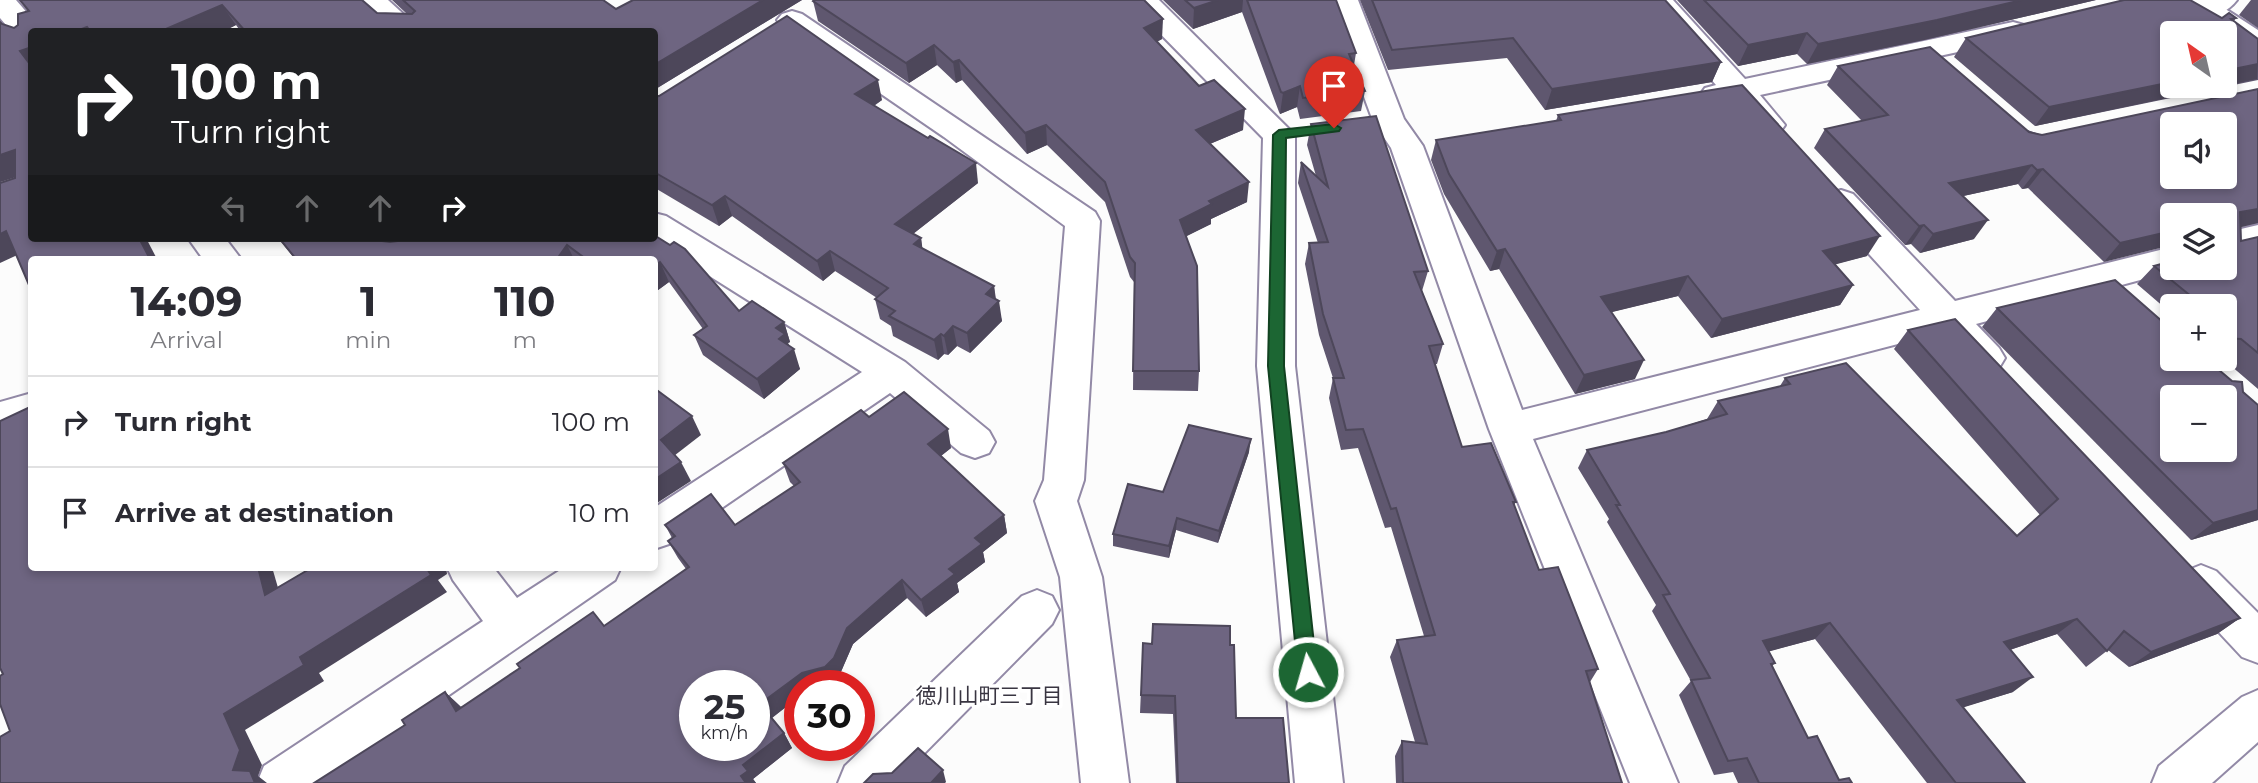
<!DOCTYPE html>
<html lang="en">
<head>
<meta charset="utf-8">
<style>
  body { margin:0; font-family:Montserrat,"Noto Sans JP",sans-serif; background:#f2f2f3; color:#2b2b33; height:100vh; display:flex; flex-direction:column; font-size:26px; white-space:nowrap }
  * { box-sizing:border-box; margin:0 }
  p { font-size:23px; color:#7c7c81 }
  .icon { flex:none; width:38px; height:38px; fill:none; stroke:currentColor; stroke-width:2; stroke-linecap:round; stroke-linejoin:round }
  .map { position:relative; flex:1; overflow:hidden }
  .side { position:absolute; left:28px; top:256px; width:630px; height:315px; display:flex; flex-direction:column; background:#fff; border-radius:7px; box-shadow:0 4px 10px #0003 }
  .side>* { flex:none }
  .guide { position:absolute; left:28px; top:28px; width:630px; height:214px; border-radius:7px; box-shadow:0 4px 10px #0003; background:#202124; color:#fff; overflow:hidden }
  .needle { width:46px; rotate:326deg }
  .tools { position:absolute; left:2160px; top:21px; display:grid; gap:14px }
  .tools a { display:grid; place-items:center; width:77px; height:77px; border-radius:7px; background:#fff; box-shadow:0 4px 10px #0003; font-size:35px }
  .speed { position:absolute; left:679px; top:670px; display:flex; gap:14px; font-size:35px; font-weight:700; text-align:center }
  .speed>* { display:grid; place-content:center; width:91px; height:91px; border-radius:50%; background:#fff; box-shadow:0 4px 10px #0003; line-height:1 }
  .speed small { font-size:18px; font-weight:400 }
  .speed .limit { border:10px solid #d22; background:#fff; color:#111 }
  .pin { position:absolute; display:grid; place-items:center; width:60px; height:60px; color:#fff; margin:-72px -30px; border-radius:50% 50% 50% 0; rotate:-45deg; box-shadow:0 0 7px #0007 }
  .pin .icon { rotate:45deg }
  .me { position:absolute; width:77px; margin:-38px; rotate:354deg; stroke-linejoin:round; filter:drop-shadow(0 0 5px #0008) }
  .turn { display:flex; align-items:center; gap:24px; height:147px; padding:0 28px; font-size:32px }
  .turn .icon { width:91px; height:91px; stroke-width:2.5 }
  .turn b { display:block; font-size:49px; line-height:60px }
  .lanes { display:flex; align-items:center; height:66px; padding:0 28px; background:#0003; justify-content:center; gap:35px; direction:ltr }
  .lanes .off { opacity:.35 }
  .eta { display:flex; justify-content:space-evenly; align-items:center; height:119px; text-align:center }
  .eta b { font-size:42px; font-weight:700; line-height:49px }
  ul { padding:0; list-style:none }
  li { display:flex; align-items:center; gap:21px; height:91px; padding:0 28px; border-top:2px solid #e1e1e2 }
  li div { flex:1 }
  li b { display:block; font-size:26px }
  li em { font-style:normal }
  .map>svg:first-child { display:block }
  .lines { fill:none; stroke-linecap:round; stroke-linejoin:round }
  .minor-casing { stroke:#9289a6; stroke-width:4 }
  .tertiary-casing { stroke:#9289a6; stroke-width:4 }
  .minor { fill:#fff; fill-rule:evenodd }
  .tertiary { fill:#fff; fill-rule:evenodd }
  .wall { fill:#5f576f }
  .shaded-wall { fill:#4d475a }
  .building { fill:#6e6581; stroke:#4d475a; stroke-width:2; fill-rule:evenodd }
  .route { fill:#1c6633; stroke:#124221; stroke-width:2 }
  .labels { text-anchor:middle; stroke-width:7; stroke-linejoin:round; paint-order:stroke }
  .neighbourhood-label { font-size:21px; fill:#393541; stroke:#fff }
</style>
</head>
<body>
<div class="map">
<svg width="2258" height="783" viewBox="0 0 2258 783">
  <rect width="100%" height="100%" fill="#fcfcfc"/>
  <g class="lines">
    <defs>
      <g id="minor">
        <polygon points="0,0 16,0 43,31 32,32 32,46 21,43 0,18"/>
        <polygon points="356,0 388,0 423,32 390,32"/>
        <polygon points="1127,0 1159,0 1295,135 1295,366 1343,783 1295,783 1257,366 1263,138"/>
        <path d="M1328 0H1358L1404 119 1423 146 1522 410 1920 310 1829 210 1824 202 1829 194 1841 190 1853 194 1955 301 2172 247V268H2185L1976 324 1999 348 2005 358 1999 368C1971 377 1958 352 1940 333L1533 439 1678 783H1630L1489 429 1391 148 1373 121Z"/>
        <path d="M1642 0H1673L1745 79 2013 22 2024 25 2028 31 2024 37 2013 40 1760 95 1785 125 1780 132C1756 139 1746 119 1731 102L1716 105 1705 102 1700 95 1705 88 1716 85Z"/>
        <path d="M2201 0H2237C2227 13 2211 19 2196 15L2191 9Z"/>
        <polygon points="792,11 802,14 1095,212 1100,221 1084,480 1077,501 1102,577 1129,783 1081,783 1060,577 1035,501 1044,480 1065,226 944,137 782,26 777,20 782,14"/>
        <polygon points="654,213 666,216 905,362 989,431 995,442 989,453 975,458 961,453 890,393 669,544 654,549 654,508 862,372 649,238 654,238"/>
        <polygon points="2258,225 2258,249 2224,258 2224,233"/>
        <polygon points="188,238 225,238 241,259 203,259"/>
        <polygon points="32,393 32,424 0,434 0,402"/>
        <polygon points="2201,565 2216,571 2258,613 2258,663 2242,657 2186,597 2179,584 2186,571"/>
        <polygon points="447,567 493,567 517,598 565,567 621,567 615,580 322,783 257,783 264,766 483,621 453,580"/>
        <polygon points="1037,590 1052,596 1059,610 1052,624 895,783 838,783 845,766 1022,596"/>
        <polygon points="2258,690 2258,742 2212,783 2152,783 2159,766 2242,697"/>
      </g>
      <path id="tertiary" d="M2173 0H2211L2216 3 2258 30V53C2230 46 2205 20 2178 6Z"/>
    </defs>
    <use href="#minor" class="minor-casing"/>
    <use href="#tertiary" class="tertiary-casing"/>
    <use href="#minor" class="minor"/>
    <use href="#tertiary" class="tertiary"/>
  </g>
  <g class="wall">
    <polygon points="19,0 362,0 377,13 407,14 392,0 603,0 616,9 802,0 654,90 654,32 241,32 236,25 222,32 32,32 16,256 15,177 0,182 2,24 14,28 18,25 29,11"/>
    <polygon points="1163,0 1336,0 1356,53 1354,65 1365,91 1361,111 1300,119 1297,107 1280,114 1279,112 1242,12 1193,29"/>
    <polygon points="1360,0 1665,0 1721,62 1712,82 1545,110 1507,58 1388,70"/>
    <polygon points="1677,0 2096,0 1924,40 1807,64 1797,54 1738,66"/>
    <polygon points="2251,0 2258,0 2258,28 2239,15"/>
    <polygon points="813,1 1162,39 1157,42 1199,86 1243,130 1210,144 1247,202 1211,219 1211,224 1186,236 1199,371 1198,391 1133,390 1134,282 1130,277 1105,202 1047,145 1027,154 962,80 956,83 937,65 909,83 818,21"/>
    <polygon points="2222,18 2236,18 2234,21 2258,39 2258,80 2035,126 1954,57 1966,38"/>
    <polygon points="1838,66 2042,135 2258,89 2258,223 2241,227 2241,241 2258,237 2258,389 2223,359 2224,359 2224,306 2172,306 2172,314 2137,284 2154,266 2224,268 2224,215 2172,215 2104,262 2028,188 2022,189 2018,184 1963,196 1974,239 1920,253 1911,244 1905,245 1814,148 1825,129 1862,121 1827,85"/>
    <polygon points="654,97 882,100 874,106 978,183 913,234 921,238 922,248 994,286 996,299 1002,321 970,353 957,346 948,355 944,354 938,360 893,336 891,326 880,319 875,299 877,298 835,271 823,281 732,216 719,226 655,188"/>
    <polygon points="1558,115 1867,256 1835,264 1853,285 1840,305 1711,338 1678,296 1611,312 1635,379 1575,394 1499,269 1490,271 1444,194 1431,160 1436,140 1556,121"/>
    <polygon points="1311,124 1428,271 1422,291 1443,344 1437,364 1435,364 1462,447 1516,502 1514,505 1539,570 1598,669 1590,682 1622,783 1396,783 1395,756 1402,741 1415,742 1390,657 1397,640 1424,636 1391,527 1385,528 1358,448 1341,450 1329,398 1333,378 1319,335 1305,264 1309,243 1318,243 1298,183 1301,162 1316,176 1307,145"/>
    <polygon points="278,238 404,238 399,241 654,238 739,311 784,322 790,342 788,343 789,346 800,369 764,399 703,355 694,335 703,329 669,282 654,293 654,259 295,259"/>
    <polygon points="1997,308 2243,392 2258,405 2258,520 2191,540 1982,327"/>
    <polygon points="1908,330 2240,618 2217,634 2129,667 2108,650 2086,667 2057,634 2010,650 2013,692 1963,707 2025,783 1927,783 1815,639 1769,651 1775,663 1772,666 1808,738 1839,780 1852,783 1738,783 1733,772 1714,775 1679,695 1691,681 1652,611 1656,605 1607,522 1609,519 1578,468 1587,450 1666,432 1707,419 1718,401 1780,386 1785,378 2017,536 2040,515 1894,349"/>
    <polygon points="869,417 951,448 941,456 1004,515 1007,533 983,552 985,562 957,583 959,592 926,617 907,598 853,644 840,674 832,683 800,686 800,696 772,718 784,733 792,748 753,779 756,783 314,783 405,725 445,692 461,707 604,626 686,569 678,558 668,541 672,538 665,525 735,525 794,486 790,482 783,463"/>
    <polygon points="1249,452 1218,543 1176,530 1169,558 1113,546 1113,534 1163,492"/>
    <polygon points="1143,643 1236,718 1289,783 1176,783 1173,714 1140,713"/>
  </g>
  <g class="shaded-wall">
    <polygon points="763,0 802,0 654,90 654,65"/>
    <polygon points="1218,0 1243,0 1242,12 1193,29 1194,8"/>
    <polygon points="2022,0 2096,0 1924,40 1807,64 1818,44"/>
    <polygon points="222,5 236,25 222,32 159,32"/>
    <polygon points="1163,19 1162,39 1143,48 1144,28"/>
    <polygon points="87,27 91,32 74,32"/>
    <polygon points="1807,33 1797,54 1738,66 1748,45"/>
    <polygon points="934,45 937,65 909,83 906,63"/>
    <polygon points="32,47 32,67 20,51"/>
    <polygon points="959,60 962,80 956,83 953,62"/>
    <polygon points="1721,62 1712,82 1545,110 1552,89"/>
    <polygon points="2258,64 2257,79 2035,126 2049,107 2172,82 2172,86 2224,86 2224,71"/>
    <polygon points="878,80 882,100 859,115 855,94"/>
    <polygon points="1300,86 1297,107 1280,114 1283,93"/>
    <polygon points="1245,109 1243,130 1195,150 1196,130"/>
    <polygon points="1046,125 1047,145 1027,154 1025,133"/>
    <polygon points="15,150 32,172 0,182 0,155"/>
    <polygon points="976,163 978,183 900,244 895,224"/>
    <polygon points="2032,165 2018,184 1936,202 1949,183"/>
    <polygon points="2043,169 2028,188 2022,189 2037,170"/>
    <polygon points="1249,182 1247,202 1211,219 1211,224 1179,240 1180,220 1209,201"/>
    <polygon points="725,196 732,216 719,226 712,205"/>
    <polygon points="2258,209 2258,223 2224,231 2240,212"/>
    <polygon points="1988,220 1974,239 1920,253 1933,234"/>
    <polygon points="1924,225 1911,244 1905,245 1919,226"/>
    <polygon points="6,231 26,251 0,263 0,234"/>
    <polygon points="2172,231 2172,245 2104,262 2120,243"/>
    <polygon points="1880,236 1867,256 1811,271 1823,251"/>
    <polygon points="139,238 146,238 157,259 150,259"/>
    <polygon points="367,238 404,238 388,248 367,239"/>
    <polygon points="921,238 924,259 914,244"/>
    <polygon points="567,245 574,259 557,259"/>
    <polygon points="1505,249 1499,269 1490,271 1497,251"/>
    <polygon points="830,251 835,271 823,281 817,261"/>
    <polygon points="660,262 669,282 654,293 654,266"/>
    <polygon points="1688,276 1678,296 1592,317 1601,297"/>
    <polygon points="1853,285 1840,305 1711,338 1722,319"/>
    <polygon points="994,286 996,305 999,301 1002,321 970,353 967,333 986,294"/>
    <polygon points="784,322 790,342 788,343 791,351 794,349 800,369 764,399 757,379 776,328"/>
    <polygon points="953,326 957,346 948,355 944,336"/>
    <polygon points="941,334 944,354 938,360 934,340"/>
    <polygon points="1644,360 1635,379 1575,394 1584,375"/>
    <polygon points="692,416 701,435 670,459 661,440"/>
    <polygon points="948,429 951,448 933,462 928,444"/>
    <polygon points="1251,439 1249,452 1218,543 1219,531"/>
    <polygon points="681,462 691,481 654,505 654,480"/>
    <polygon points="2258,510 2258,520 2191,540 2213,523"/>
    <polygon points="1004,515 1007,533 983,552 985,562 957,583 959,592 926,617 921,600 975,538"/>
    <polygon points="1177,518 1176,530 1169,558 1169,546"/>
    <polygon points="258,567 272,567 285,612 265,595"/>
    <polygon points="426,567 446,567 447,574 438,580 447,592 319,673 324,681 245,730 262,765 258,776 267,783 253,783 233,770 224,714 300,657"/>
    <polygon points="902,580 907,598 853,644 840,674 832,683 820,686 800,686 800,696 769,720 760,704"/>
    <polygon points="2240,618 2217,634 2129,667 2151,652"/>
    <polygon points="2077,619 2057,634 1985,658 2004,642"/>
    <polygon points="1830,623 1815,639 1749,657 1763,641"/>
    <polygon points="2033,677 2013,692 1939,715 1957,700"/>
    <polygon points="445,692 461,707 456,711"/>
    <polygon points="784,733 792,748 753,779 756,783 745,783 741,776 743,765"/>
    <polygon points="943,770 946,782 945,783 931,783"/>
  </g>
  <g class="building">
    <polygon points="20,0 362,0 377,13 412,14 415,11 403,0 603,0 616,9 633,0 763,0 654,65 654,32 246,32 222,5 159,32 91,32 87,27 74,32 32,32 32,47 20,51 32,67 32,238 139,238 150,259 32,259 32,292 6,231 0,234 0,183 15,178 15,150 0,155 0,22 2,24 14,28 18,25 18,14 29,11"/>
    <polygon points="814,0 1144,0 1163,19 1144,28 1199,86 1214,80 1245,109 1196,130 1249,182 1209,201 1212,204 1180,220 1197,266 1199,371 1133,371 1135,263 1130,257 1105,182 1046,125 1025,133 959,60 953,62 934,45 906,63 813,1"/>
    <polygon points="1185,0 1218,0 1194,8"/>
    <polygon points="1247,0 1336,0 1356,53 1349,54 1365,91 1303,98 1300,86 1283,93 1281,92"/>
    <polygon points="1372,0 1665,0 1721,62 1552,89 1513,38 1392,50"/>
    <polygon points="1704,0 2022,0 1937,20 1818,44 1807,33 1748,45"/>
    <polygon points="2124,0 2190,0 2222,18 2229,13 2236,18 2231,19 2258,39 2258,64 2224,71 2224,33 2172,33 2172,82 2049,107 1966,38"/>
    <polygon points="787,16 878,80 855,94 928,138 930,136 976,163 895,224 921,238 914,244 994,286 986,294 999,301 967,333 953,326 944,336 941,334 934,340 889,316 895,311 875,299 888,288 830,251 817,261 725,196 712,205 654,172 654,97 659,96"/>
    <path d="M1930 47 2029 132 2042 135 2258 89V209L2240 212 2241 241 2258 237V353L2241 339 2224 338V306H2192V297L2154 266 2172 261V268H2224V215H2172V231L2120 243 2043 169 2037 170 2032 165 1949 183 1988 220 1933 234 1924 225 1919 226 1825 129 1888 115 1838 66ZM2172 124H2224V177H2172Z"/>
    <polygon points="1742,85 1880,236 1823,251 1853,285 1722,319 1688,276 1601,297 1644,360 1584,375 1505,249 1497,251 1449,174 1436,140 1561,120 1558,115"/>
    <polygon points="1376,116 1428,271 1414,272 1443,344 1429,346 1462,447 1491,443 1516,502 1513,502 1539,570 1558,567 1598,669 1586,671 1622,783 1403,783 1402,741 1427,744 1397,640 1435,635 1396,508 1391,509 1363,429 1346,430 1333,378 1344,378 1323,314 1309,243 1328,242 1301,162 1328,187 1311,124"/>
    <polygon points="654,235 670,245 674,242 685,249 739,311 752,301 784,322 776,328 785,334 779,339 794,349 757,379 694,335 707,326 660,262 654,266 654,259 586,259 567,245 557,259 296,259 279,238 367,238 367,239 390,242 421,238 654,238"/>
    <path d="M2115 280 2172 330V359H2206L2232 381 2242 382 2243 392 2258 405V510L2213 523 1997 308ZM2172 397H2224V450H2172Z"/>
    <polygon points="1955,319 2240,618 2151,652 2124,631 2107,651 2077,619 2004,642 2033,677 1957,700 2025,783 1956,783 1830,623 1763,641 1775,663 1771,664 1808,738 1817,736 1839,780 1849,778 1852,783 1759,783 1747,758 1728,761 1691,680 1710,678 1663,595 1670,594 1616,505 1620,505 1587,450 1666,432 1727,414 1718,401 1790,384 1785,378 1846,363 2017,536 2058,499 1908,330"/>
    <polygon points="654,388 692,416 661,440 681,462 654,480"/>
    <path d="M904 392 948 429 928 444 1004 515 975 538 982 544 949 569 955 574 921 600 902 580 847 628 834 658 825 667 802 673 760 704 784 733 743 765 748 771 741 776 746 783H314L405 725 402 720 445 692 456 711 520 668 517 664 593 612 604 626 689 567 668 541 675 536 665 525 711 494 735 525 800 482 783 463 861 410 869 417ZM695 686H754V746H695Z"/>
    <polygon points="32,406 32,567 258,567 265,595 313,567 426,567 431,575 300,657 304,665 224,714 240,750 233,770 250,771 255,783 0,783 0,737 10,731 0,704 0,676 3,674 0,668 0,421"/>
    <polygon points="1189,425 1251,439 1219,531 1177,518 1169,546 1113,534 1128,484 1163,492"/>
    <polygon points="1153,624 1230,626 1230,645 1234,645 1236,718 1283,718 1289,783 1178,783 1175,696 1141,695 1143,643 1152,644"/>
    <polygon points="918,748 943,770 931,783 864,783 873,774 892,773"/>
  </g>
  <polygon class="route" points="1334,124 1341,128 1339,131 1286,138 1284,366 1317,672 1314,678 1308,681 1301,678 1298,672 1268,366 1273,135 1279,130"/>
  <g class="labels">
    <g class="neighbourhood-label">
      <text x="989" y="703">徳川山町三丁目</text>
    </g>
  </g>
</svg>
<div class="tools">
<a><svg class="needle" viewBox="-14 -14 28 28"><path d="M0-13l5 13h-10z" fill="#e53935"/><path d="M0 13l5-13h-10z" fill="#7c7c81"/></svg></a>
<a><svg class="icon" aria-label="sound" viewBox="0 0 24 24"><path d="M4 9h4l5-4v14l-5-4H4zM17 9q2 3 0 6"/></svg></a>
<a><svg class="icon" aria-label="layers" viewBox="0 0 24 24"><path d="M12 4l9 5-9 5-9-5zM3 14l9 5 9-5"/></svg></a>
<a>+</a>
<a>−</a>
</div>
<div class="speed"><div>25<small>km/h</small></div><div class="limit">30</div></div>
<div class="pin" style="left:1334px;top:128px;background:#d93025"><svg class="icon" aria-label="arrive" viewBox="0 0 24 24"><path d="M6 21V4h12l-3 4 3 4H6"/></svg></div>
<svg class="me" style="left:1308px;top:672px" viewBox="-20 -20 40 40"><circle r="17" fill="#1c6633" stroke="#fff" stroke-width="3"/><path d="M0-11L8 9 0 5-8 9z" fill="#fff"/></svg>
<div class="guide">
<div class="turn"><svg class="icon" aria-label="right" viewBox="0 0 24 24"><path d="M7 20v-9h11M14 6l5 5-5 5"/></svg><div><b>100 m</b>Turn right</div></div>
<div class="lanes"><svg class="icon off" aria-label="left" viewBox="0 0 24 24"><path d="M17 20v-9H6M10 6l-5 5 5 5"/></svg><svg class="icon off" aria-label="ahead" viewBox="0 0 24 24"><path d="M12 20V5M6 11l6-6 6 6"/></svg><svg class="icon off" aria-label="ahead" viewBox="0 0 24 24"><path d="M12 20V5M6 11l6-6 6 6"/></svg><svg class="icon" aria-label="right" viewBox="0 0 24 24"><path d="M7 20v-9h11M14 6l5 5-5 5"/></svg></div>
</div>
<section class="side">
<div class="eta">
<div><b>14:09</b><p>Arrival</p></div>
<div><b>1</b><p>min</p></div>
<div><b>110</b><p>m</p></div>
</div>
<ul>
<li><svg class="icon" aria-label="right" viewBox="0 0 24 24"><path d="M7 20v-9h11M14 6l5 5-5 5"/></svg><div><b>Turn right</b></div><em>100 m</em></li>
<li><svg class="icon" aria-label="arrive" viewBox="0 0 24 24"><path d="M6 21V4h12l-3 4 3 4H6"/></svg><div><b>Arrive at destination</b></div><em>10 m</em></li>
</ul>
</section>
</div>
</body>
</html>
